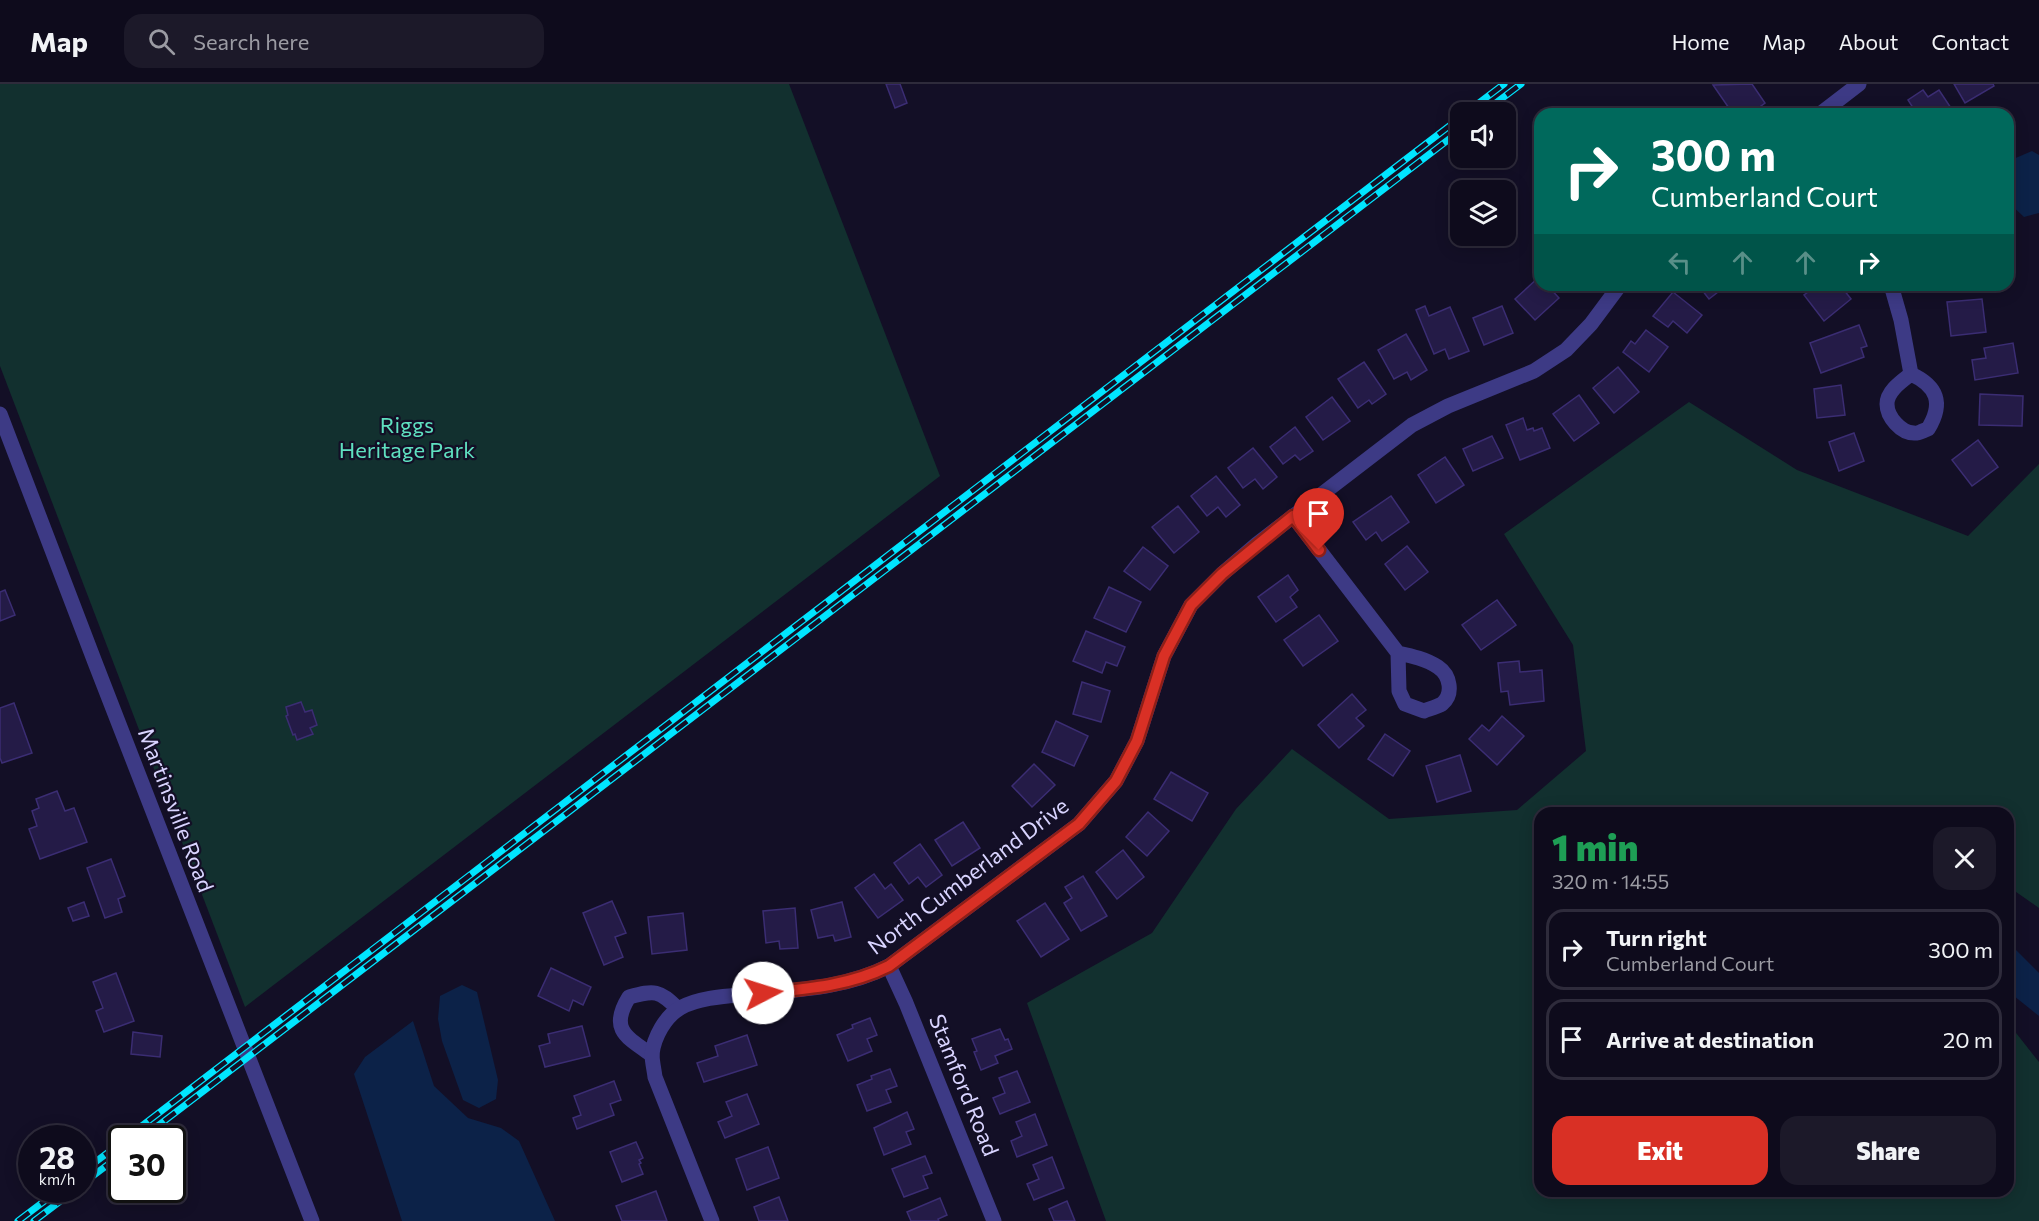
<!DOCTYPE html>
<html lang="en">
<head>
<meta charset="utf-8">
<style>
  body { margin:0; font-family:Commissioner,sans-serif; background:#1c1929; color:#f1f3f6; height:100vh; display:flex; flex-direction:column; font-size:22px; white-space:nowrap }
  * { box-sizing:border-box; margin:0 }
  p { font-size:20px; color:#9b9ba3 }
  .icon { flex:none; width:33px; height:33px; fill:none; stroke:currentColor; stroke-width:2; stroke-linecap:round; stroke-linejoin:round }
  .map { position:relative; flex:1; overflow:hidden }
  .details { position:absolute; left:1534px; top:723px; width:480px; height:390px; display:flex; flex-direction:column; background:#0e0b1c; border-radius:18px; box-shadow:0 3px 15px #0003,0 0 0 2px #2e2b3b }
  .details>* { flex:none }
  .top-card { position:absolute; left:1534px; top:24px; width:480px; height:183px; border-radius:18px; box-shadow:0 3px 15px #0003,0 0 0 2px #2e2b3b; background:#00695c; color:#fff; overflow:hidden }
  .buttons { position:absolute; left:1450px; top:18px; display:grid; gap:12px }
  .buttons a { display:grid; place-items:center; width:66px; height:66px; border-radius:12px; background:#0e0b1c; box-shadow:0 3px 15px #0003,0 0 0 2px #2e2b3b; font-size:30px }
  .speed { position:absolute; left:18px; top:1041px; display:flex; gap:12px; font-size:30px; font-weight:700; text-align:center }
  .speed>* { display:grid; place-content:center; width:78px; height:78px; border-radius:50%; background:#0e0b1c; box-shadow:0 3px 15px #0003,0 0 0 2px #2e2b3b; line-height:1 }
  .speed small { font-size:15px; font-weight:400 }
  .speed .limit { border:3px solid #111; border-radius:9px; background:#fff; color:#111 }
  .pin { position:absolute; display:grid; place-items:center; width:51px; height:51px; color:#fff; margin:-62px -26px; border-radius:50% 50% 50% 0; rotate:-45deg; box-shadow:0 0 6px #0007 }
  .pin .icon { rotate:45deg }
  .me { position:absolute; width:66px; margin:-33px; rotate:85deg; stroke-linejoin:round; filter:drop-shadow(0 0 4px #0008) }
  .turn { display:flex; align-items:center; gap:21px; height:126px; padding:0 18px; font-size:27px }
  .turn .icon { width:78px; height:78px; stroke-width:2.5 }
  .turn b { display:block; font-size:42px; line-height:51px }
  .lanes { display:flex; align-items:center; height:57px; padding:0 18px; background:#0003; justify-content:center; gap:30px; direction:ltr }
  .lanes .off { opacity:.35 }
  .round { display:grid; place-items:center; flex:none; width:63px; height:63px; border-radius:18px; background:#1c1929 }
  .headline { display:flex; align-items:center; justify-content:space-between; height:102px; padding:0 18px }
  h1 { font-size:36px; font-weight:800; line-height:45px; color:#1e9e55 }
  .primary-button { display:flex; gap:12px; margin-top:auto; padding:12px 18px }
  .primary-button a { flex:1; height:69px; border-radius:18px; background:#d93025; color:#fff; font-size:24px; font-weight:800; line-height:69px; text-align:center }
  .primary-button a+a { background:#1c1929; color:#f1f3f6 }
  ul { padding:0; list-style:none }
  li { display:flex; align-items:center; gap:18px; height:81px; margin:0 12px 9px; padding:0 6px; border:3px solid #2e2b3b; border-radius:18px }
  li div { flex:1 }
  li b { display:block; font-size:22px }
  li em { font-style:normal }
  header { display:flex; align-items:center; gap:36px; box-sizing:border-box; height:84px; padding:0 30px; background:#0e0b1c; border-bottom:2px solid #2e2b3b }
  header strong { font-size:28px }
  nav { display:flex; gap:33px; margin-inline-start:auto; font-size:21px }
  .search { width:420px; height:54px; background:#1c1929; display:flex; align-items:center; gap:15px; box-sizing:border-box; padding:0 21px; border-radius:18px; color:#9b9ba3; font-size:22px }
  .map>svg:first-child { display:block }
  .green { fill:#12302f }
  .water { fill:#0c2248 }
  .building { fill:#241b47; stroke:#3b2d73; stroke-width:1.5 }
  .lines { fill:none; stroke-linecap:round; stroke-linejoin:round }
  .minor { stroke:#3d3a85; stroke-width:15 }
  .rail-casing { stroke:#00e5ff; stroke-width:7 }
  .rail { stroke:#130f26; stroke-width:4.5; stroke-dasharray:14; stroke-linecap:butt }
  .route-casing { stroke:#8d1f18; stroke-width:15 }
  .route { stroke:#d93025; stroke-width:10 }
  .labels { text-anchor:middle; stroke-width:4.5; stroke-linejoin:round; paint-order:stroke }
  .park-label { font-size:22px; fill:#5fe0c0; stroke:#130f26 }
  .street-label { font-size:22px; fill:#d9d4ff; stroke:#130f26 }
</style>
</head>
<body>
<header>
<strong>Map</strong>
<div class="search"><svg class="icon" aria-label="search" viewBox="0 0 24 24"><circle cx="10" cy="10" r="6"/><path d="M15 15l6 6"/></svg>Search here</div>
<nav><a>Home</a><a>Map</a><a>About</a><a>Contact</a></nav>
</header>
<div class="map">
<svg width="2039" height="1137" viewBox="0 0 2039 1137">
  <rect width="100%" height="100%" fill="#130f26"/>
  <g class="green">
    <polygon points="0,0 789,0 940,392 245,923 0,282"/>
    <polygon points="1689,318 1797,386 1968,452 2039,380 2039,824 2009,803 2008,729 1540,729 1540,1107 2008,1107 2009,940 2039,978 2039,1137 1106,1137 1027,919 1152,849 1236,725 1292,665 1389,735 1517,726 1586,667 1573,561 1504,450"/>
  </g>
  <g class="water">
    <polygon points="2032,67 2039,71 2039,129 2024,133 2009,119 2009,83 2011,76"/>
    <polygon points="2008,858 2039,889 2039,932 2009,908"/>
    <polygon points="462,901 477,908 498,996 496,1015 479,1024 463,1016 442,957 438,935 440,912"/>
    <polygon points="413,937 434,1002 468,1034 501,1044 519,1057 555,1137 402,1137 354,990 365,973"/>
  </g>
  <g class="building">
    <polygon points="886,0 900,0 907,19 895,24"/>
    <polygon points="1752,0 1765,19 1750,30 1747,30 1744,25 1737,30 1733,30 1713,1"/>
    <polygon points="1954,0 1993,0 1994,2 1965,19"/>
    <polygon points="1923,6 1928,13 1939,6 1955,30 1917,30 1908,16"/>
    <polygon points="1539,193 1540,201 1547,201 1559,214 1535,236 1515,215"/>
    <polygon points="1698,201 1727,201 1709,215"/>
    <polygon points="1818,201 1840,201 1851,215 1824,237 1804,211"/>
    <polygon points="1673,208 1702,231 1687,249 1673,237 1668,243 1653,232"/>
    <polygon points="1982,215 1986,248 1951,252 1947,218"/>
    <polygon points="1425,222 1429,232 1450,223 1469,267 1449,275 1445,265 1434,270 1416,226"/>
    <polygon points="1502,222 1513,249 1484,261 1473,234"/>
    <polygon points="1859,241 1867,262 1861,264 1864,273 1821,289 1810,259"/>
    <polygon points="1646,246 1668,263 1649,288 1623,268 1631,257 1635,260"/>
    <polygon points="1406,250 1427,286 1411,296 1407,288 1394,295 1378,266"/>
    <polygon points="2013,259 2018,289 1975,296 1972,276 1986,274 1984,264"/>
    <polygon points="1364,278 1386,310 1372,320 1369,316 1358,324 1338,295"/>
    <polygon points="1618,283 1639,308 1614,329 1593,304"/>
    <polygon points="1841,301 1845,331 1817,334 1814,305"/>
    <polygon points="1980,310 2023,312 2022,342 1979,341"/>
    <polygon points="1579,311 1599,339 1574,357 1553,330"/>
    <polygon points="1332,313 1350,337 1323,356 1306,333"/>
    <polygon points="1523,334 1527,346 1533,344 1534,347 1542,344 1550,364 1520,376 1506,341"/>
    <polygon points="1295,343 1313,367 1300,376 1295,371 1283,380 1270,363"/>
    <polygon points="1854,349 1864,377 1839,387 1829,358"/>
    <polygon points="1492,352 1503,374 1473,387 1463,365"/>
    <polygon points="1978,356 1998,383 1972,402 1952,376"/>
    <polygon points="1253,364 1277,393 1263,405 1255,395 1243,404 1228,384"/>
    <polygon points="1445,373 1464,401 1436,419 1418,391"/>
    <polygon points="1216,392 1240,421 1226,433 1218,423 1207,432 1191,412"/>
    <polygon points="1391,412 1409,438 1382,457 1376,448 1366,456 1353,438"/>
    <polygon points="1178,422 1199,448 1174,469 1152,443"/>
    <polygon points="1407,462 1428,488 1405,506 1385,480"/>
    <polygon points="1143,463 1168,482 1150,506 1124,487"/>
    <polygon points="1288,491 1298,506 1290,513 1297,523 1276,538 1258,513"/>
    <polygon points="1109,503 1141,518 1126,548 1094,534"/>
    <polygon points="5,506 15,531 0,537 0,508"/>
    <polygon points="1497,516 1516,541 1481,566 1462,541"/>
    <polygon points="1319,531 1338,557 1303,582 1284,556"/>
    <polygon points="1086,547 1125,563 1117,582 1106,578 1102,589 1073,577"/>
    <polygon points="1519,577 1520,588 1542,586 1544,617 1510,621 1508,607 1501,608 1498,579"/>
    <polygon points="1082,598 1110,607 1101,638 1073,630"/>
    <polygon points="1352,610 1366,626 1356,634 1364,642 1339,664 1318,641"/>
    <polygon points="301,618 305,628 312,626 317,641 310,644 313,650 297,656 295,650 293,651 286,632 288,631 286,623"/>
    <polygon points="14,619 32,669 2,679 0,674 0,624"/>
    <polygon points="1502,632 1524,652 1497,681 1469,655 1482,641 1489,647"/>
    <polygon points="1056,637 1088,652 1074,682 1042,668"/>
    <polygon points="1385,650 1410,667 1393,692 1368,675"/>
    <polygon points="1460,671 1471,707 1437,718 1426,682"/>
    <polygon points="1034,680 1055,701 1032,723 1012,702"/>
    <polygon points="1171,688 1208,709 1192,737 1154,715"/>
    <polygon points="57,707 65,727 74,724 87,758 40,775 29,745 37,742 32,727 39,724 36,715"/>
    <polygon points="1148,728 1169,747 1147,772 1126,753"/>
    <polygon points="963,738 980,764 952,782 935,756"/>
    <polygon points="920,760 942,791 926,803 918,793 909,800 894,779"/>
    <polygon points="1123,766 1144,793 1117,815 1096,788"/>
    <polygon points="111,775 125,812 118,815 122,828 105,834 87,784"/>
    <polygon points="874,790 885,805 891,800 903,816 878,834 855,804"/>
    <polygon points="1083,792 1107,832 1081,847 1064,819 1072,814 1065,803"/>
    <polygon points="612,817 626,849 615,853 623,873 604,881 583,829"/>
    <polygon points="84,818 89,832 73,837 68,824"/>
    <polygon points="842,818 851,853 835,857 833,851 818,854 811,826"/>
    <polygon points="1045,819 1069,855 1041,873 1017,837"/>
    <polygon points="795,824 798,864 780,865 779,857 766,859 763,827"/>
    <polygon points="683,829 687,866 652,870 648,833"/>
    <polygon points="551,884 591,903 583,921 573,916 569,927 538,912"/>
    <polygon points="116,889 134,937 104,948 96,927 103,924 93,898"/>
    <polygon points="870,934 877,951 867,955 872,967 848,977 837,951 853,944 852,941"/>
    <polygon points="582,942 590,972 545,983 539,962 550,959 548,950"/>
    <polygon points="1000,945 1005,956 1008,955 1012,965 995,972 998,979 981,986 974,968 977,967 972,955"/>
    <polygon points="133,948 162,952 160,973 131,970"/>
    <polygon points="747,951 757,981 704,998 697,979 718,972 715,962"/>
    <polygon points="890,985 897,1002 886,1006 891,1018 867,1027 857,1001 872,995 871,992"/>
    <polygon points="1017,987 1030,1018 1000,1030 993,1014 1005,1009 999,994"/>
    <polygon points="614,997 621,1016 610,1020 614,1031 577,1045 573,1034 581,1031 574,1012"/>
    <polygon points="747,1010 759,1040 725,1054 718,1038 732,1032 726,1018"/>
    <polygon points="907,1028 914,1045 906,1048 911,1060 884,1071 874,1044"/>
    <polygon points="1035,1030 1047,1061 1017,1073 1011,1057 1022,1052 1016,1038"/>
    <polygon points="636,1058 643,1074 639,1076 641,1079 639,1080 643,1090 622,1098 610,1068"/>
    <polygon points="768,1063 779,1094 747,1106 736,1075"/>
    <polygon points="925,1072 932,1089 923,1092 928,1104 904,1113 892,1085"/>
    <polygon points="1052,1073 1064,1104 1034,1116 1027,1100 1039,1095 1033,1081"/>
    <polygon points="656,1107 667,1137 622,1137 616,1122"/>
    <polygon points="779,1113 788,1137 759,1137 754,1123"/>
    <polygon points="940,1114 947,1131 938,1135 939,1137 911,1137 907,1128"/>
    <polygon points="1067,1117 1075,1137 1054,1137 1049,1125"/>
  </g>
  <g class="lines">
    <g class="minor">
      <polyline points="1820,30 1859,0"/>
      <polyline points="1891,201 1901,236 1911,290"/>
      <path d="M1911 290C1937 302 1944 319 1928 345 1924 346 1918 350 1914 349 1901 349 1887 333 1887 320 1887 307 1902 297 1911 290Z"/>
      <polyline points="0,330 96,581 312,1137"/>
      <path d="M1293 432 1398 569C1412 572 1426 575 1438 583 1450 591 1454 610 1442 620 1437 623 1429 625 1424 627L1405 620 1399 607 1398 569"/>
      <polyline points="889,882 906,919 994,1137"/>
      <path d="M652 971C626 953 609 945 629 913 655 906 659 906 678 925"/>
      <path d="M712 1137 655 993C654 985 652 977 652 970 654 953 665 933 680 924 699 913 728 912 751 910 798 906 846 904 889 882L1079 740 1116 697 1137 657 1164 572 1191 521 1222 490 1257 460 1412 341 1448 322 1534 287 1566 266 1591 240 1620 201"/>
    </g>
    <defs>
      <g id="rail">
        <polyline points="1467,28 1504,0"/>
        <polyline points="1484,28 1521,0"/>
        <polyline points="126,1054 1461,33"/>
        <polyline points="142,1054 1461,46"/>
        <polyline points="82,1088 122,1058"/>
        <polyline points="82,1100 122,1070"/>
        <polyline points="18,1137 59,1106"/>
        <polyline points="34,1137 75,1106"/>
      </g>
    </defs>
    <use href="#rail" class="rail-casing"/>
    <use href="#rail" class="rail"/>
  </g>
  <g class="lines">
    <defs>
      <path id="route" d="M763 909C806 905 849 902 889 882L1079 740 1116 697 1137 657 1164 572 1191 521 1222 490 1293 432 1319 466"/>
    </defs>
    <use href="#route" class="route-casing"/>
    <use href="#route" class="route"/>
  </g>
  <g class="labels">
    <g class="park-label">
      <text x="407" y="349">Riggs<tspan x="407" dy="25">Heritage Park</tspan></text>
    </g>
    <g class="street-label">
      <text transform="translate(176 726) rotate(69)" y="8">Martinsville Road</text>
      <text transform="translate(968 792) rotate(-37)" y="8">North Cumberland Drive</text>
      <text transform="translate(964 1001) rotate(68)" y="8">Stamford Road</text>
    </g>
  </g>
</svg>
<div class="buttons">
<a><svg class="icon" aria-label="sound" viewBox="0 0 24 24"><path d="M4 9h4l5-4v14l-5-4H4zM17 9q2 3 0 6"/></svg></a>
<a><svg class="icon" aria-label="layers" viewBox="0 0 24 24"><path d="M12 4l9 5-9 5-9-5zM3 14l9 5 9-5"/></svg></a>
</div>
<div class="speed"><div>28<small>km/h</small></div><div class="limit">30</div></div>
<div class="pin" style="left:1319px;top:466px;background:#d93025"><svg class="icon" aria-label="arrive" viewBox="0 0 24 24"><path d="M6 21V4h12l-3 4 3 4H6"/></svg></div>
<svg class="me" style="left:763px;top:909px" viewBox="-20 -20 40 40"><circle r="19" fill="#fff"/><path d="M0-13L10 11 0 6-10 11z" fill="#d93025"/></svg>
<div class="top-card">
<div class="turn"><svg class="icon" aria-label="right" viewBox="0 0 24 24"><path d="M7 20v-9h11M14 6l5 5-5 5"/></svg><div><b>300 m</b>Cumberland Court</div></div>
<div class="lanes"><svg class="icon off" aria-label="left" viewBox="0 0 24 24"><path d="M17 20v-9H6M10 6l-5 5 5 5"/></svg><svg class="icon off" aria-label="ahead" viewBox="0 0 24 24"><path d="M12 20V5M6 11l6-6 6 6"/></svg><svg class="icon off" aria-label="ahead" viewBox="0 0 24 24"><path d="M12 20V5M6 11l6-6 6 6"/></svg><svg class="icon" aria-label="right" viewBox="0 0 24 24"><path d="M7 20v-9h11M14 6l5 5-5 5"/></svg></div>
</div>
<section class="details">
<div class="headline"><div><h1>1 min</h1><p>320 m · 14:55</p></div><a class="round"><svg class="icon" aria-label="close" viewBox="0 0 24 24"><path d="M6 6l12 12M18 6L6 18"/></svg></a></div>
<ul>
<li><svg class="icon" aria-label="right" viewBox="0 0 24 24"><path d="M7 20v-9h11M14 6l5 5-5 5"/></svg><div><b>Turn right</b><p>Cumberland Court</p></div><em>300 m</em></li>
<li><svg class="icon" aria-label="arrive" viewBox="0 0 24 24"><path d="M6 21V4h12l-3 4 3 4H6"/></svg><div><b>Arrive at destination</b></div><em>20 m</em></li>
</ul>
<div class="primary-button"><a>Exit</a><a>Share</a></div>
</section>
</div>
</body>
</html>
